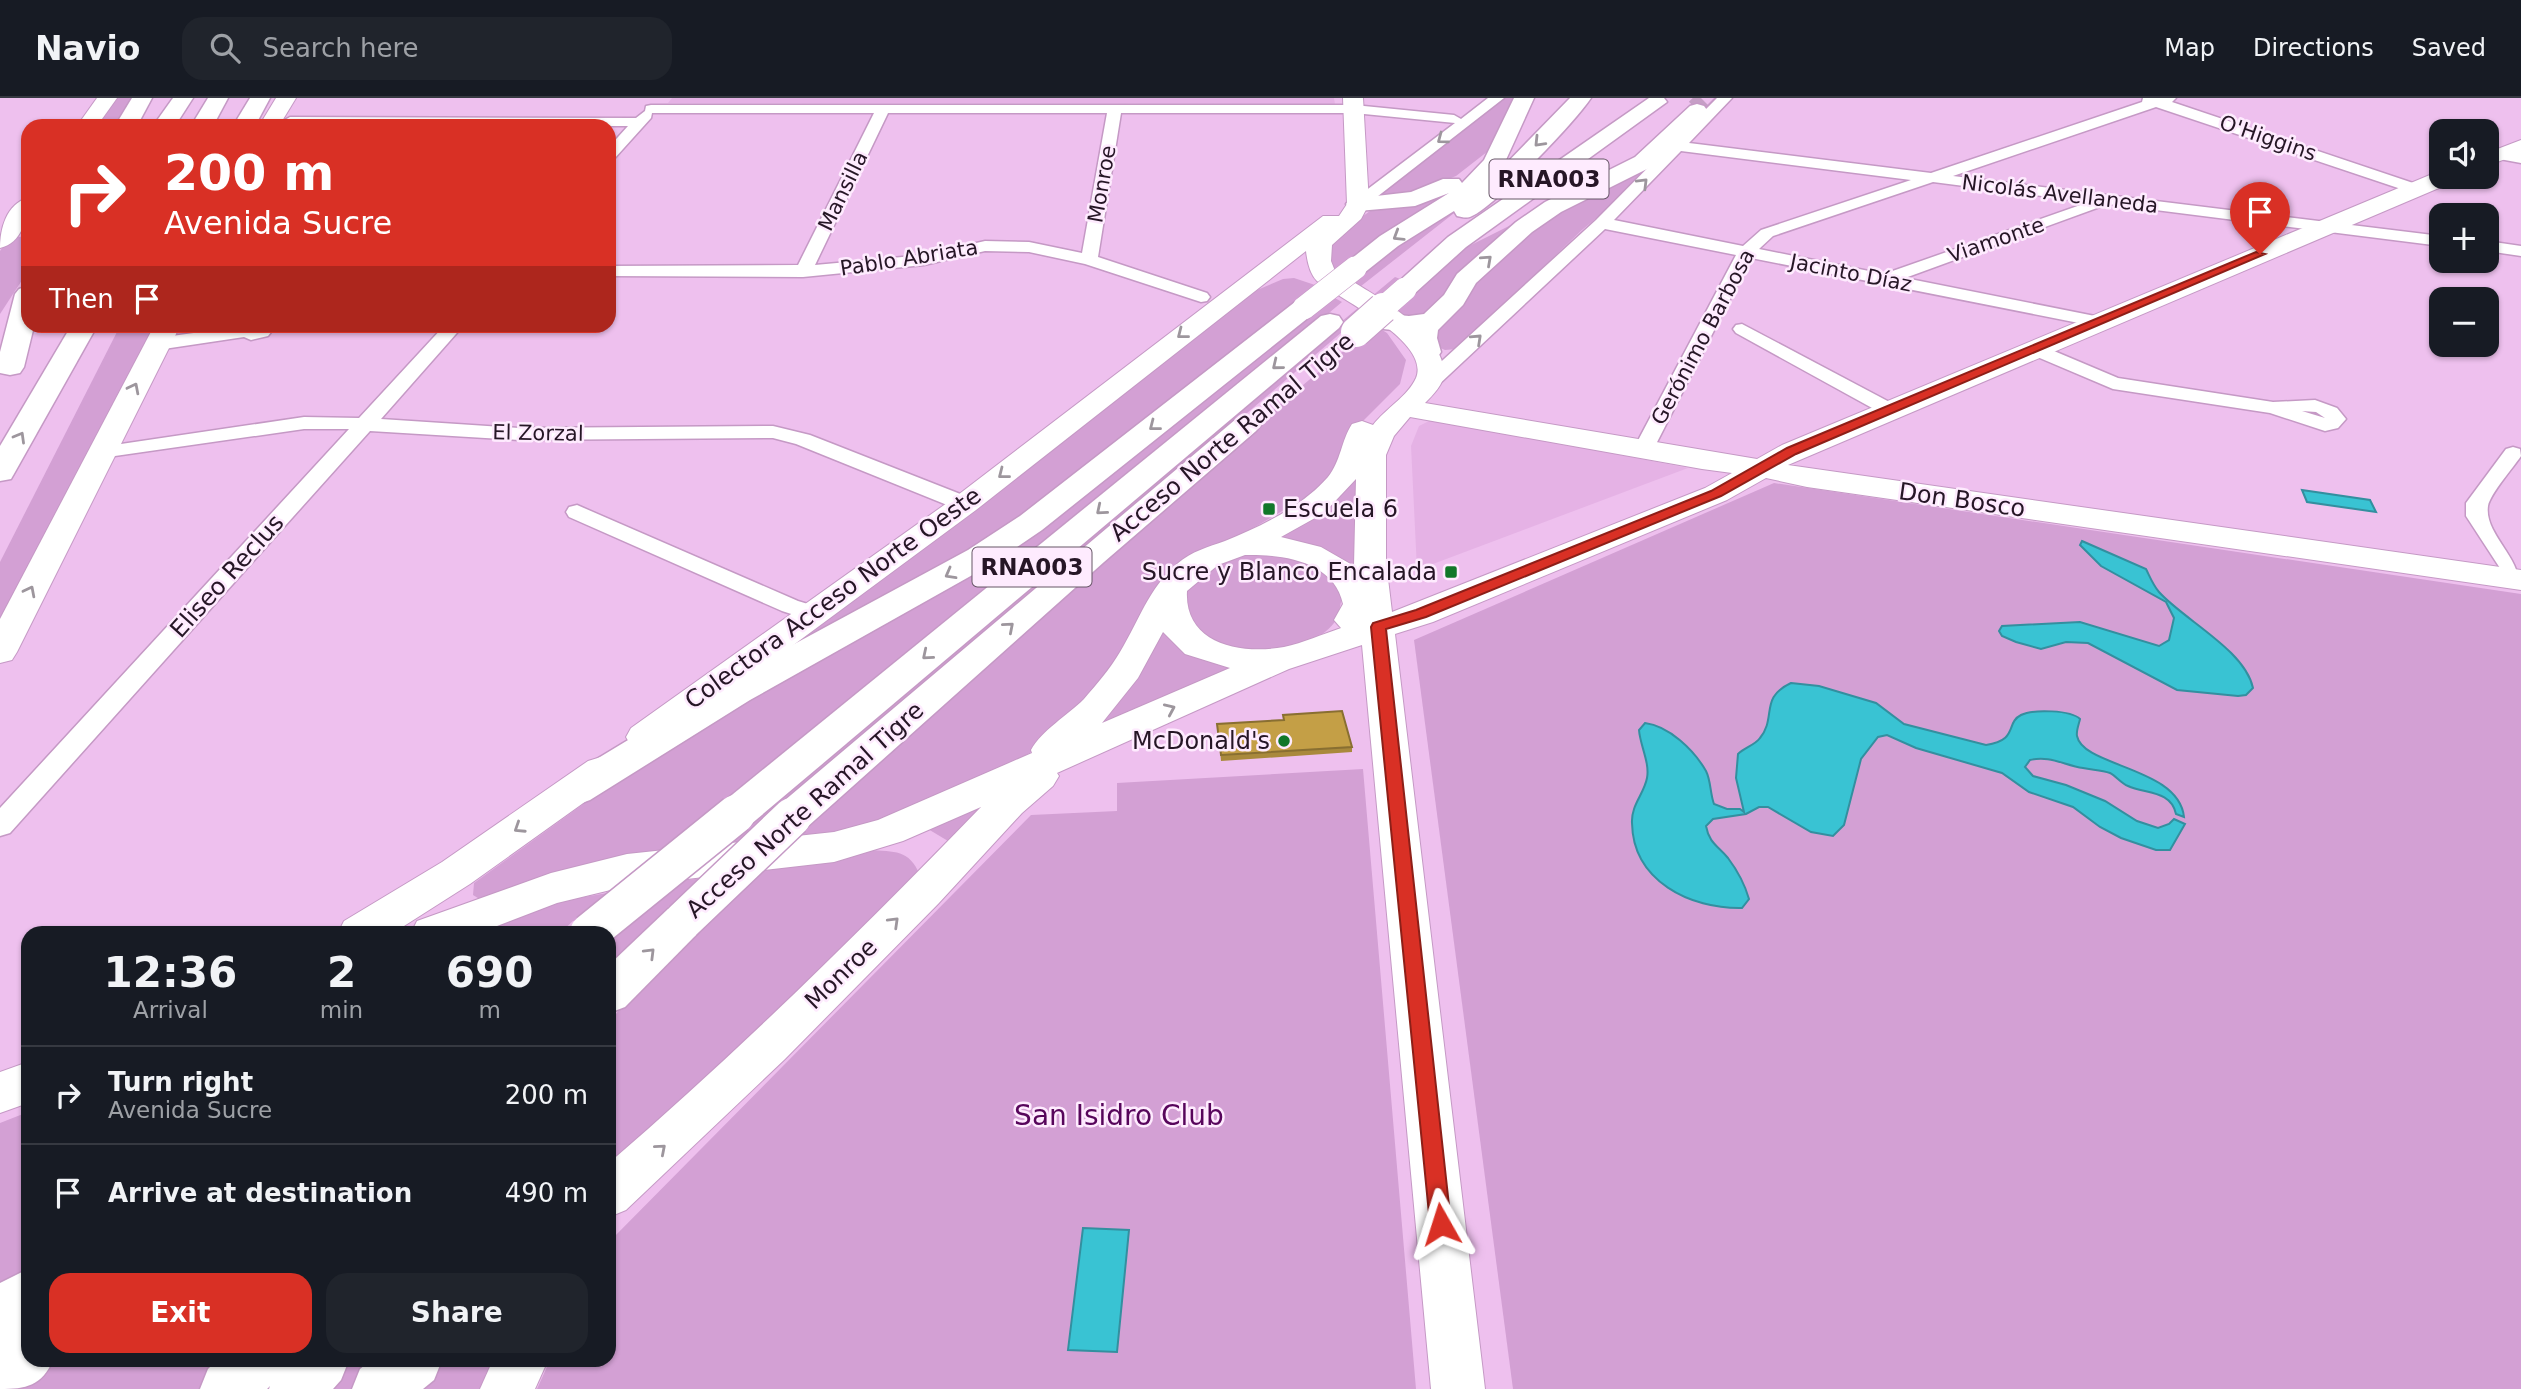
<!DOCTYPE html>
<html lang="en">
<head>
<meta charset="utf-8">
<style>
  body { margin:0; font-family:"DejaVu Sans",sans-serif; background:#20242c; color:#f1f3f6; height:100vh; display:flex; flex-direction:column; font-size:26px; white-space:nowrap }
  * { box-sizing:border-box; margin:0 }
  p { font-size:23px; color:#9ea1a6 }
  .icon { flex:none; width:38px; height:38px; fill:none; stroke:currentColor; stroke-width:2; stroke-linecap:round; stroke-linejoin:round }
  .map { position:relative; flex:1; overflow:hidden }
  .panel { position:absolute; left:21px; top:828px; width:595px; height:441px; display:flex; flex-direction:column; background:#171b24; border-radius:21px; box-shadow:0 2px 5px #0004 }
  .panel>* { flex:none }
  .guide { position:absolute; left:21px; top:21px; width:595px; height:214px; border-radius:21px; box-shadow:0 2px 5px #0004; background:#d93025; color:#fff; overflow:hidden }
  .fabs { position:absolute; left:2429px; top:21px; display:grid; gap:14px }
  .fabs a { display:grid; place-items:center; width:70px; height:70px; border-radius:14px; background:#171b24; box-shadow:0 2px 5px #0004; font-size:35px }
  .pin { position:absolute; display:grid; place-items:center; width:60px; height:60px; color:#fff; margin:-72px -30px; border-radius:50% 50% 50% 0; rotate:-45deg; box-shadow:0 0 7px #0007 }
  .pin .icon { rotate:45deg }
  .me { position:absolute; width:77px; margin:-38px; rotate:354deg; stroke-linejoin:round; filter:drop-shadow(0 0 5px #0008) }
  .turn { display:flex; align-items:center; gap:24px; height:147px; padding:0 28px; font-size:32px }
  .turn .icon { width:91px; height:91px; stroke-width:2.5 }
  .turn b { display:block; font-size:49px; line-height:60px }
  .then { display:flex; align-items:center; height:66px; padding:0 28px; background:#0003; gap:14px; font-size:26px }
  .eta { display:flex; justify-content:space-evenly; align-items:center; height:119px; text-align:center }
  .eta b { font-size:42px; font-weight:700; line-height:49px }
  .button { display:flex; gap:14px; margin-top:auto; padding:14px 28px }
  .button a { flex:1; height:80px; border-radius:21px; background:#d93025; color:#fff; font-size:28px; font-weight:700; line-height:80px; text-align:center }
  .button a+a { background:#20242c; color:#f1f3f6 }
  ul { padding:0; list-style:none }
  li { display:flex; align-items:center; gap:21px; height:98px; padding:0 28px; border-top:2px solid #363941 }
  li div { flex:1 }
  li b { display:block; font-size:26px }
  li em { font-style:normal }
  header { display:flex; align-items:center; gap:42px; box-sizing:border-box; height:98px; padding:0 35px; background:#171b24; border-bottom:2px solid #363941 }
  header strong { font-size:33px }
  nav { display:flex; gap:38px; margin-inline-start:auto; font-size:24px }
  .search { width:490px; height:63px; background:#20242c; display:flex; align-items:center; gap:18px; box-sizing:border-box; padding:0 24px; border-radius:21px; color:#9ea1a6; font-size:26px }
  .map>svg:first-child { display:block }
  .built { fill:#e5b2e5 }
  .green { fill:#d3a0d4 }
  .water { fill:#39c3d3; stroke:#338f9f; stroke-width:2 }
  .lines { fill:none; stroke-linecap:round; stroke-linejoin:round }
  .highway-tunnel { stroke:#c69ec6; stroke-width:23; stroke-dasharray:23 11; stroke-linecap:butt }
  .street-casing { stroke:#c599c5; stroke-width:3 }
  .secondary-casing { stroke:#c599c5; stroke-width:2 }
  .highway-casing { stroke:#c599c5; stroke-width:3 }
  .street { fill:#fff; fill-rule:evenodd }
  .secondary { fill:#fff; fill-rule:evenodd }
  .highway { fill:#fff; fill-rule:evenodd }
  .highway-bridge-far2-casing { stroke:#c599c5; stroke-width:24; stroke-linecap:butt }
  .highway-bridge-far1-casing { stroke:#c599c5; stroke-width:32; stroke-linecap:butt }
  .highway-bridge-casing { stroke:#c599c5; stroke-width:41; stroke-linecap:butt }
  .highway-bridge-far2 { stroke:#fff; stroke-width:23 }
  .highway-bridge-far1 { stroke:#fff; stroke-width:30 }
  .highway-bridge { stroke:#fff; stroke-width:38 }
  .wall { fill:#a9893c }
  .building { fill:#c49f46; stroke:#896f31; stroke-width:2 }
  .oneway { stroke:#9d969d }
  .route { fill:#d93025; stroke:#8d1f18; stroke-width:2 }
  .poi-dot { fill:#117729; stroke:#feebfe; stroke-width:2.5 }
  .labels { text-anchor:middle; stroke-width:5; stroke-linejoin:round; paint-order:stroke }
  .far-street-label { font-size:21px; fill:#261626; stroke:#feebfe }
  .shield { fill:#feebfe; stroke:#675667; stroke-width:2 }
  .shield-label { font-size:23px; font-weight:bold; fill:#261626 }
  .street-label { font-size:24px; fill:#261626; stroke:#feebfe }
  .poi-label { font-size:24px; fill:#261626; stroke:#feebfe; text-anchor:end }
  .near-park-label { font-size:28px; fill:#57055b; stroke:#feebfe }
</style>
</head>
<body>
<header>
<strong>Navio</strong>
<div class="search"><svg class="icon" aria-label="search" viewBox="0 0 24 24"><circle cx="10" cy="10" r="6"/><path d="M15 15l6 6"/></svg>Search here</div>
<nav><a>Map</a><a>Directions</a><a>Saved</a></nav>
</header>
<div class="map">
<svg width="2521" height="1291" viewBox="0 0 2521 1291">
  <rect width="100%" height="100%" fill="#eec0ee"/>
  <g class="built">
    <polygon points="672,0 1334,0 1335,6 668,5"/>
    <polygon points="1433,321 1688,370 1417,472 1411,348 1419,328"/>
  </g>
  <g class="green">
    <polygon points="113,0 135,0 120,28 94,28"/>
    <polygon points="1504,0 1519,0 1492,50 1456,78 1396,102 1375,97 1472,22"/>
    <polygon points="1714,0 1720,0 1674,47 1635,81 1629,93 1582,132 1457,251 1445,252 1436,248 1438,228 1489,170 1532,131 1689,25"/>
    <polygon points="1460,90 1344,165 1472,101 1356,192 1330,172 1324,147 1370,113 1377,109 1415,107"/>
    <polygon points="1519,123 1425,223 1387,215 1463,151"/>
    <polygon points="28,138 28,173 0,216 0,153 9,140"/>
    <polygon points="1395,179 1403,182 1212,345 1160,408 1374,227 1387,235 1406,262 1400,286 1359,327 1330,385 1231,443 1037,651 955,695 877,728 481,802 473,797 474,785 615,683 716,619 946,488 1326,195 1342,204 1286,251 1220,325"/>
    <polygon points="1294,180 1315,187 1039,412 742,585 1250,195 1283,181"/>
    <polygon points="120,228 155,228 0,527 0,464"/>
    <polygon points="1361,376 1357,478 1259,441"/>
    <polygon points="1774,385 2521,496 2521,1291 1513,1291 1414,542"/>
    <path d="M1268 453C1307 461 1322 463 1342 500 1340 507 1339 519 1334 525 1301 566 1213 565 1186 518 1182 512 1184 500 1184 492L1231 457Z"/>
    <polygon points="1161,521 1241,573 1075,641"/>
    <polygon points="1363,671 1416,1291 537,1291 550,1262 609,1262 609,1144 1031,717 1117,713 1117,685"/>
    <polygon points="1001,699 954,752 948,743 928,731"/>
    <path d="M869 752C895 754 909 751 920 777L609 1084V925L637 889 609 871V835L621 818 573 823 560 835H475L567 802 670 784 764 773Z"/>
    <polygon points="28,1014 28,1186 0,1205 0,1025"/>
    <polygon points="52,1262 237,1262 211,1291 12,1291"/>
    <polygon points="342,1262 394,1262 360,1291 319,1291"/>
    <polygon points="438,1262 495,1262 481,1291 404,1291"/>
  </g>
  <g class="water">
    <polygon points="2302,392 2370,402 2376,414 2307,404"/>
    <path d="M2082 443 2146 471C2150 479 2153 487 2159 494 2184 522 2245 552 2253 590L2246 597 2238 598 2177 592 2088 545 2066 544 2041 551 2016 544 2002 538 1999 533 2002 528 2080 524 2159 548 2169 542 2174 520 2166 504 2101 468 2080 447Z"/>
    <path d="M1791 585 1819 588 1876 605 1904 626 1986 647C2019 642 2005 625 2021 617 2033 611 2071 612 2080 621 2079 626 2076 633 2077 638 2083 669 2179 669 2184 719L2176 716C2171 692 2145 696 2128 688 2121 685 2116 678 2110 675 2101 672 2092 672 2083 670 2064 667 2049 657 2030 662L2025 669 2033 678 2066 687 2105 703 2137 723 2158 730 2169 726 2174 721 2185 726 2170 752H2156L2121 740 2100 729 2073 709 2029 694 2002 675 1916 650 1887 637 1878 639 1861 661 1844 727 1833 738 1811 734 1768 709H1759L1746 716 1713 721 1706 728C1709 745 1718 748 1728 760 1737 772 1745 787 1749 801L1742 810C1690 811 1633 783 1632 725 1631 707 1644 696 1647 680 1650 665 1640 647 1639 632L1645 625C1669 628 1694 652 1706 673 1711 683 1710 695 1714 706L1727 711H1740L1744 714 1736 680 1738 656C1744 650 1755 647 1760 640 1777 619 1759 600 1791 585Z"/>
    <polygon points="1083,1130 1129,1132 1117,1254 1068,1252"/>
  </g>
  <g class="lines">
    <polyline class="highway-tunnel" points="1697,12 1705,4"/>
    <defs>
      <g id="street">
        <path d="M1488 0H1504L1364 109 1358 111 1350 106 1352 103 1455 25 1354 15H1121L1098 159 1207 195 1210 199 1207 203 1201 204 1085 166 1029 154 985 153 924 167 803 179 609 178V168L798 167 874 15H652L651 20 614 61 609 63V49L628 28 290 27 283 23 290 19 636 20 645 13 646 8 651 7H1354L1454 17 1461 21ZM888 15H1107L1082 155 1029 144 985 143 924 157 815 167Z"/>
        <path d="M1717 0H1732L1689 45 1931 75 2142 4 2143 0H2176L2172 4 2422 88 2424 91 2416 96 2410 94 2156 9 1953 78 2441 138V148L2108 106 1905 180 2105 220 2108 224 2105 228 2099 229 1751 160 1653 352 1650 356H1636L1633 352 1736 157 1605 131 1434 291H1420L1417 287 1420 283 1596 122ZM1681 53 1911 82 1761 132 1743 148 1614 122ZM1933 84 2089 104 1884 176 1759 151 1773 138Z"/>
        <polygon points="2499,53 2521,55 2521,65 2494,60 2492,57 2494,54"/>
        <polygon points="2487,143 2521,148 2521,158 2487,153"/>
        <polygon points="1742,226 1897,308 1900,312 1897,316 1883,316 1736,235 1733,231 1736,227"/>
        <polygon points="245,228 275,229 268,238 251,242 244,239 157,252 148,246 157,240"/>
        <polygon points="444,228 463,228 381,321 519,330 773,328 810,337 973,401 976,406 973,411 957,411 796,346 773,340 519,342 370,333 10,735 0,738 0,710 349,331 304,331 101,360 94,358 91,354 94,350 304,319 359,320"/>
        <path d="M2035 245 2118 280 2273 304 2315 302 2337 310 2346 321 2338 330 2325 333 2270 315 2113 291 2028 255 2026 251ZM2302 313 2316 314 2325 320Z"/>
        <path d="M2513 349 2520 351 2521 358C2513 370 2490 396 2488 408 2484 436 2521 459 2519 489L2511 487 2466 418V405L2506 351Z"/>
        <polygon points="577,407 798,503 821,510 825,515 821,520 813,523 782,513 569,419 566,414 569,409"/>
      </g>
      <g id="secondary">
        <polygon points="97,0 117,0 97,28 77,28"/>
        <polygon points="276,0 296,0 279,28 259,28"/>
        <path d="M1343 0H1363L1369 106 1361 121 1332 147 1331 163 1335 173C1366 192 1442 232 1444 273 1445 285 1433 297 1425 305L1757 361 1782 347 2437 74 2441 73V79H2456L2453 84 1788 367 2521 472V492L1807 389 1766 380 1727 402 1433 524 1395 536 1485 1291H1431L1362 547 1289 571 1057 675 1059 678 1053 688 1022 715 938 806 785 961 626 1112 609 1119V1065C739 953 862 832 981 709L903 743 834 764 627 788 557 805 479 835H411L417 823 551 775 627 756 834 734 878 722 1032 655 1031 652C1042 632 1067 618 1084 601 1097 586 1110 571 1120 554 1139 523 1148 491 1177 466 1192 453 1208 449 1225 443 1260 429 1303 408 1328 379 1341 363 1341 343 1352 326L1362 323 1373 327C1385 311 1408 298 1416 280 1431 243 1339 201 1317 183 1310 176 1307 163 1306 153L976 412 657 648 644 652 631 648 626 639 631 630 954 400 1323 118H1339L1347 106ZM1410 319 1702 371 1732 375 1705 390 1392 514 1386 464V357L1394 338ZM1356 381 1354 468 1321 449 1281 439 1324 415ZM1245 457C1282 456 1334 463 1343 506L1334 522 1341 530C1323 536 1303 545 1284 549 1241 557 1184 546 1187 493L1218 467ZM1163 534 1185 556 1230 570 1102 625 1138 580Z"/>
        <polygon points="2521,42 2521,55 2487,68 2487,55"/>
        <path d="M28 100C28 120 22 145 0 150 0 131 6 106 28 100Z"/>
        <polygon points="154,228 180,228 17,554 12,562 0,565 0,521"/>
        <polygon points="601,659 614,663 620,673 614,683 470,786 393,835 338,835 344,823 442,764 588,663"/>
        <polygon points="28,964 28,1005 0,1015 0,974"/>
        <polygon points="493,1262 548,1262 535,1291 480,1291"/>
      </g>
      <g id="highway">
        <polygon points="132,0 152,0 137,28 115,28"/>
        <polygon points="173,0 193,0 175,28 153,28"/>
        <polygon points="208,0 228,0 213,28 191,28"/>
        <polygon points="250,0 270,0 255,28 233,28"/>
        <path d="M1514 0H1534L1505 64 1497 75 1570 0H1591C1575 24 1496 107 1472 118 1467 121 1462 119 1457 118L1454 113 1398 148 1364 175 1355 178 1346 175 1342 170 1346 165 1380 138 1449 95 1415 108 1358 113 1350 111 1346 106 1350 101 1411 94 1443 81H1459L1462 85 1484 62Z"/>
        <polygon points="1649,0 1664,0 1667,4 1466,149 1414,196 1405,199 1396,196 1392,191 1396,186 1448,139"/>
        <polygon points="1697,6 1704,8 1707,12 1704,16 1651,69 1561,114 1532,134 1476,185 1463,207 1438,232 1437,240 1441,254 1437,260 1427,262 1417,260 1409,240 1411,234 1365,229 1361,223 1365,217 1374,215 1409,218 1424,216 1444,197 1457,176 1516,124 1545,104 1635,59 1690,8"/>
        <polygon points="28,188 28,228 34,228 24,269 20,275 10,277 0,275 0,254 15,196 19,191"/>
        <polygon points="1304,202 1313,204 1317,210 1313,216 1042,432 992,466 750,602 590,702 576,707 562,702 556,692 562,682 724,584 968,452 1020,418 1295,204"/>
        <polygon points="1330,216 1339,218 1343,224 1339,230 750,727 736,731 722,727 716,716 722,705 1321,218"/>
        <polygon points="71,228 97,228 15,374 11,381 0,383 0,348"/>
        <polygon points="1246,318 1256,321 1261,327 1256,333 1104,464 806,730 792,734 778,730 772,719 778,708 1236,321"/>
        <polygon points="683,806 698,811 705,823 698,835 625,909 609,915 609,867 668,811"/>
        <path d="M28 1171V1262H53C42 1288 26 1291 0 1291V1185Z"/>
        <polygon points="217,1262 349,1262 341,1282 333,1291 269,1291 270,1288 267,1291 200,1291 208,1271"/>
        <polygon points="371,1262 442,1262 434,1282 423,1291 352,1291 360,1271"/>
      </g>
    </defs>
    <use href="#street" class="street-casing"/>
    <use href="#secondary" class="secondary-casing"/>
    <use href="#highway" class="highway-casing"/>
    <use href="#street" class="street"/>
    <use href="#secondary" class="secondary"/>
    <use href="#highway" class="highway"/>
    <defs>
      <g id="highway-bridge-far2">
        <polyline points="1304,210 1355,170"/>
        <polyline points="1381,212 1405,191"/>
      </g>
      <polyline id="highway-bridge-far1" points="1356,234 1383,210"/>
      <g id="highway-bridge">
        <polyline points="683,823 792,719"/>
        <polyline points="589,835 736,716"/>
      </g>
    </defs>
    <use href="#highway-bridge-far2" class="highway-bridge-far2-casing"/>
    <use href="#highway-bridge-far1" class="highway-bridge-far1-casing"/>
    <use href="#highway-bridge" class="highway-bridge-casing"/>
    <use href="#highway-bridge-far2" class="highway-bridge-far2"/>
    <use href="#highway-bridge-far1" class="highway-bridge-far1"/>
    <use href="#highway-bridge" class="highway-bridge"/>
  </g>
  <polygon class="wall" points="1283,617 1352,649 1352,654 1221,663 1218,632 1283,622"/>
  <polygon class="building" points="1342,613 1352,649 1221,657 1217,626 1284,622 1283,617"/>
  <defs><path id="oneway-chevron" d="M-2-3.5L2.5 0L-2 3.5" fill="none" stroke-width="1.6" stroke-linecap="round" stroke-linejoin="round" transform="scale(1.75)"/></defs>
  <g class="oneway">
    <use href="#oneway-chevron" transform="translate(1442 41) rotate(143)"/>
    <use href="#oneway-chevron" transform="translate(1539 44) rotate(134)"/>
    <use href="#oneway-chevron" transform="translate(1643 85) rotate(-45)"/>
    <use href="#oneway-chevron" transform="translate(1398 138) rotate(148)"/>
    <use href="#oneway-chevron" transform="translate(1487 162) rotate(-42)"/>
    <use href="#oneway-chevron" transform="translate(1182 236) rotate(142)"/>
    <use href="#oneway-chevron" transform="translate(1477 241) rotate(-43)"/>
    <use href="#oneway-chevron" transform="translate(1277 267) rotate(141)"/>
    <use href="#oneway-chevron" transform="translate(134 290) rotate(-63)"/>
    <use href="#oneway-chevron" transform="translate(1154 328) rotate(142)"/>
    <use href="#oneway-chevron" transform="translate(20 339) rotate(-60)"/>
    <use href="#oneway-chevron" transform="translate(1003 376) rotate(142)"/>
    <use href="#oneway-chevron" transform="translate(1101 412) rotate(140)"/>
    <use href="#oneway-chevron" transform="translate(950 476) rotate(151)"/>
    <use href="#oneway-chevron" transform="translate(30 493) rotate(-63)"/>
    <use href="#oneway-chevron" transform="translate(1009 529) rotate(-41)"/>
    <use href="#oneway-chevron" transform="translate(927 557) rotate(140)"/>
    <use href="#oneway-chevron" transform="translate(1170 611) rotate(-24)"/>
    <use href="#oneway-chevron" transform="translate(519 730) rotate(147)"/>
    <use href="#oneway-chevron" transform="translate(894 824) rotate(-44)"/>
    <use href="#oneway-chevron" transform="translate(650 855) rotate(-45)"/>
    <use href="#oneway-chevron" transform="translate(661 1051) rotate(-41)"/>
  </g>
  <polygon class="route" points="2256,154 2265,156 1796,356 1721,398 1426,519 1386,531 1451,1126 1448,1134 1441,1137 1433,1134 1430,1126 1371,529 1373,525 1416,512 1711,393 1787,350"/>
  <g class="poi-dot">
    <rect x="1262" y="404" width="14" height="14" rx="3.5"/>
    <rect x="1444" y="467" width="14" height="14" rx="3.5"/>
    <circle cx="1284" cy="643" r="7"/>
  </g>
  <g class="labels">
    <g class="far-street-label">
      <text transform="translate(2268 40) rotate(19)" y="7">O'Higgins</text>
      <text transform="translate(1102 86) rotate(-80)" y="7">Monroe</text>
      <text transform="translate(843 93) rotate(-64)" y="7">Mansilla</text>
      <text transform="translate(2060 96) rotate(7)" y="7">Nicolás Avellaneda</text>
      <text transform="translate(1996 142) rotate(-19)" y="7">Viamonte</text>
      <text transform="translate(909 160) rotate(-9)" y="7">Pablo Abriata</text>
      <text transform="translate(1851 175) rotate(11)" y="7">Jacinto Díaz</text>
      <text transform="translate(1703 239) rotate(-62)" y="7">Gerónimo Barbosa</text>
      <text transform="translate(538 335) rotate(1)" y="7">El Zorzal</text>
    </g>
    <g class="shield">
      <rect x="1489.5" y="61.5" width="119" height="39" rx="5"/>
      <rect x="972.5" y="449.5" width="119" height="39" rx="5"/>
    </g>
    <g class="shield-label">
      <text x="1549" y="89">RNA003</text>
      <text x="1032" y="477">RNA003</text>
    </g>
    <g class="street-label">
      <text transform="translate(1232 339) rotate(-40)" y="8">Acceso Norte Ramal Tigre</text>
      <text transform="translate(1962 402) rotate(8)" y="8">Don Bosco</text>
      <text transform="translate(227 478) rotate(-48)" y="8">Eliseo Reclus</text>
      <text transform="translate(833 500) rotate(-36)" y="8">Colectora Acceso Norte Oeste</text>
      <text transform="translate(805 712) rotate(-42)" y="8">Acceso Norte Ramal Tigre</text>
      <text transform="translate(841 876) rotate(-44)" y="8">Monroe</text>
    </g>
    <g class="poi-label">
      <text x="1283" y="419" text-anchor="start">Escuela 6</text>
      <text x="1437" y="482">Sucre y Blanco Encalada</text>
      <text x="1270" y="651">McDonald's</text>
    </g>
    <g class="near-park-label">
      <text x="1119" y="1027">San Isidro Club</text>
    </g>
  </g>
</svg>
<div class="fabs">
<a><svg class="icon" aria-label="sound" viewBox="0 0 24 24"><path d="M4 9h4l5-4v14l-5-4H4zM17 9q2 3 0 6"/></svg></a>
<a>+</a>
<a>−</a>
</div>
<div class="pin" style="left:2260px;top:156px;background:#d93025"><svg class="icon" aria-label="arrive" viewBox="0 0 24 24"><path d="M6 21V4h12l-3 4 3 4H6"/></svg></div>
<svg class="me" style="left:1441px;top:1126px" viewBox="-20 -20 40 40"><path d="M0-17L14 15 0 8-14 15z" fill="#d93025" stroke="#fff" stroke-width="4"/></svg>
<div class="guide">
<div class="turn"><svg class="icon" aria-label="right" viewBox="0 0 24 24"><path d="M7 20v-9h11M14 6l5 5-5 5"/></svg><div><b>200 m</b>Avenida Sucre</div></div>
<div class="then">Then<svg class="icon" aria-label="arrive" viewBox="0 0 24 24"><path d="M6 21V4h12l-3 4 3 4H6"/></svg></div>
</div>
<section class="panel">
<div class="eta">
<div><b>12:36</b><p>Arrival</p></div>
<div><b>2</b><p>min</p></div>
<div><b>690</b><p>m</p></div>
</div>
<ul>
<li><svg class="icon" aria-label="right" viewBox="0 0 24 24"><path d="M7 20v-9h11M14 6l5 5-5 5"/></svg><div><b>Turn right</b><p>Avenida Sucre</p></div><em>200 m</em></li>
<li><svg class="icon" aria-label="arrive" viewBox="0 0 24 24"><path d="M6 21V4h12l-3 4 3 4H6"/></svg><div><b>Arrive at destination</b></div><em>490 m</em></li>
</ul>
<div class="button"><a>Exit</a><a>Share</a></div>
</section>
</div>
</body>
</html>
